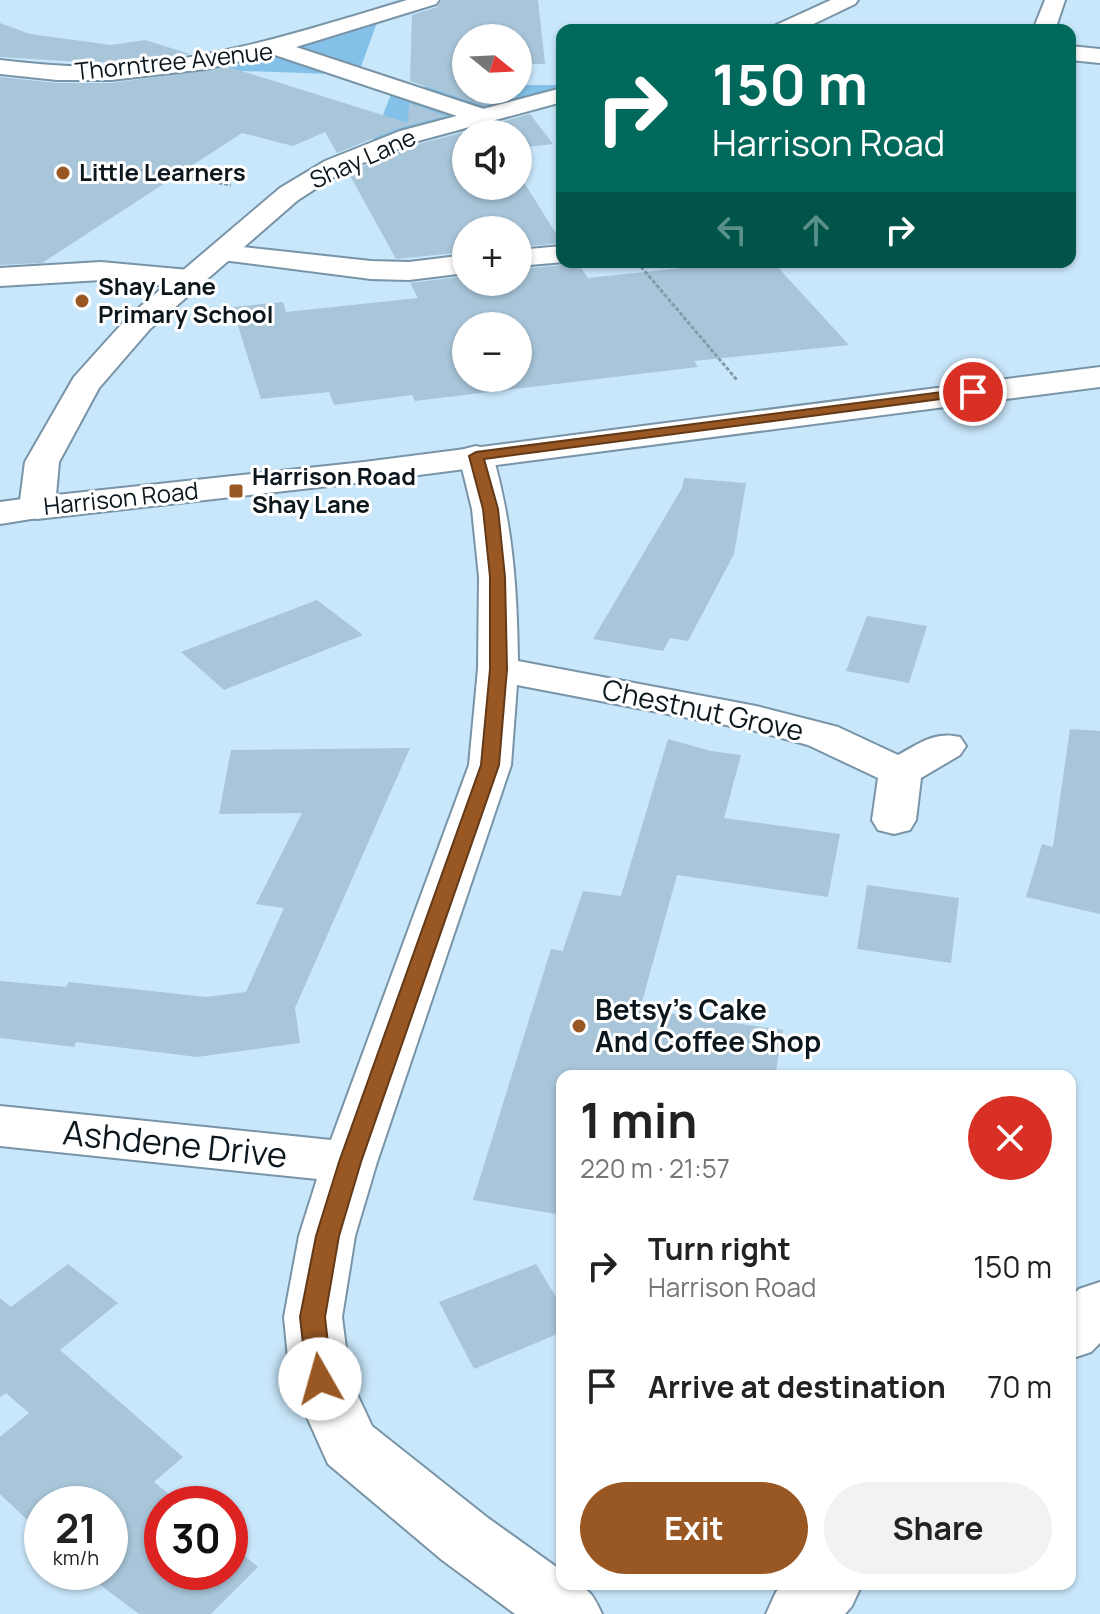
<!DOCTYPE html>
<html lang="en">
<head>
<meta charset="utf-8">
<style>
  body { margin:0; font-family:Manrope,sans-serif; background:#f2f2f2; color:#222; height:100vh; display:flex; flex-direction:column; font-size:30px; white-space:nowrap }
  * { box-sizing:border-box; margin:0 }
  p { font-size:26px; color:#767676 }
  .icon { flex:none; width:44px; height:44px; fill:none; stroke:currentColor; stroke-width:2; stroke-linecap:round; stroke-linejoin:round }
  .map { position:relative; flex:1; overflow:hidden }
  .drawer { position:absolute; left:556px; top:1070px; width:520px; height:520px; display:flex; flex-direction:column; background:#fff; border-radius:16px; box-shadow:0 2px 6px #0004 }
  .drawer>* { flex:none }
  .guide { position:absolute; left:556px; top:24px; width:520px; height:244px; border-radius:16px; box-shadow:0 2px 6px #0004; background:#00695c; color:#fff; overflow:hidden }
  .needle { width:52px; rotate:108deg }
  .buttons { position:absolute; left:452px; top:24px; display:grid; gap:16px }
  .buttons a { display:grid; place-items:center; width:80px; height:80px; border-radius:50%; background:#fff; box-shadow:0 2px 6px #0004; font-size:40px }
  .speed { position:absolute; left:24px; top:1486px; display:flex; gap:16px; font-size:40px; font-weight:700; text-align:center }
  .speed>* { display:grid; place-content:center; width:104px; height:104px; border-radius:50%; background:#fff; box-shadow:0 2px 6px #0004; line-height:1 }
  .speed small { font-size:20px; font-weight:400 }
  .speed .limit { border:12px solid #d22; background:#fff; color:#111 }
  .pin { position:absolute; display:grid; place-items:center; width:68px; height:68px; color:#fff; margin:-34px; border:4px solid #fff; border-radius:50%; box-shadow:0 2px 8px #0007 }
  .me { position:absolute; width:88px; margin:-44px; rotate:353deg; stroke-linejoin:round; filter:drop-shadow(0 0 6px #0008) }
  .turn { display:flex; align-items:center; gap:28px; height:168px; padding:0 24px; font-size:36px }
  .turn .icon { width:104px; height:104px; stroke-width:2.5 }
  .turn b { display:block; font-size:56px; line-height:68px }
  .lanes { display:flex; align-items:center; height:76px; padding:0 24px; background:#0003; justify-content:center; gap:40px; direction:ltr }
  .lanes .off { opacity:.35 }
  .round { display:grid; place-items:center; flex:none; width:84px; height:84px; border-radius:42px; background:#f2f2f2 }
  .headline { display:flex; align-items:center; justify-content:space-between; height:136px; padding:0 24px }
  h1 { font-size:48px; font-weight:700; line-height:60px }
  .action { display:flex; gap:16px; margin-top:auto; padding:16px 24px }
  .action a { flex:1; height:92px; border-radius:48px; background:#995823; color:#fff; font-size:32px; font-weight:700; line-height:92px; text-align:center }
  .action a+a { background:#f2f2f2; color:#222 }
  ul { padding:0; list-style:none }
  li { display:flex; align-items:center; gap:24px; height:120px; padding:0 24px }
  li div { flex:1 }
  li b { display:block; font-size:30px }
  li em { font-style:normal }
  .map>svg:first-child { display:block }
  .green { fill:#83c1e8 }
  .building { fill:#a8c5d9; fill-rule:evenodd }
  .lines { fill:none; stroke-linecap:round; stroke-linejoin:round }
  .minor-casing { stroke:#7894a6; stroke-width:4 }
  .major-casing { stroke:#7894a6; stroke-width:4 }
  .path { stroke:#849baa; stroke-width:3; stroke-dasharray:4 2; stroke-linecap:butt }
  .minor { fill:#fff; fill-rule:evenodd }
  .major { fill:#fff; fill-rule:evenodd }
  .route { fill:#995823; stroke:#633917; stroke-width:2 }
  .poi-dot { fill:#995823; stroke:#fff; stroke-width:3 }
  .labels { text-anchor:middle; stroke-width:6; stroke-linejoin:round; paint-order:stroke }
  .far-street-label { font-size:24px; fill:#0b161d; stroke:#fff }
  .far-poi-label { font-size:24px; font-weight:bold; fill:#0b161d; stroke:#fff; text-anchor:start }
  .street-label { font-size:28px; fill:#0b161d; stroke:#fff }
  .poi-label { font-size:28px; font-weight:bold; fill:#0b161d; stroke:#fff; text-anchor:start }
  .near-street-label { font-size:34px; fill:#0b161d; stroke:#fff }
</style>
</head>
<body>
<div class="map">
<svg width="1100" height="1614" viewBox="0 0 1100 1614">
  <rect width="100%" height="100%" fill="#c9e7fb"/>
  <g class="green">
    <polygon points="379,17 358,75 160,68"/>
    <polygon points="518,85 562,85 562,95 368,152 394,87 466,86 466,90 518,90"/>
  </g>
  <g class="building">
    <polygon points="442,0 538,0 545,64 518,64 518,38 466,38 466,90 512,90 517,97 484,106 410,81 412,15 437,7"/>
    <polygon points="0,23 30,34 111,45 145,40 190,54 96,63 0,57"/>
    <polygon points="229,67 408,123 409,103 446,116 399,128 337,153 325,132 293,146 242,133 42,263 0,265 0,77 57,83 111,83"/>
    <polygon points="530,114 553,144 518,148 518,134 466,134 466,186 518,186 518,173 562,243 518,247 518,230 466,230 466,252 396,259 348,172 419,144"/>
    <path d="M567 262H577L588 278 741 262H773L849 345 694 361 698 367 415 401 412 395 334 405 329 392 261 399 232 307 283 302 286 312 418 298 410 283 466 276V282H518V269L564 265ZM466 326H518V378H466Z"/>
    <polygon points="684,478 746,483 734,554 688,641 670,638 663,651 593,639 682,488"/>
    <polygon points="317,600 363,635 224,690 181,652"/>
    <polygon points="867,616 927,626 909,683 846,671"/>
    <polygon points="1070,729 1100,731 1100,914 1026,897 1042,844 1053,847"/>
    <polygon points="668,739 711,751 741,755 724,818 840,834 828,897 677,875 640,1009 783,1030 775,1076 562,1076 562,1215 473,1200 551,949 562,951 562,953 583,891 621,896"/>
    <polygon points="410,748 295,1008 300,1043 197,1057 76,1042 74,1047 0,1038 0,981 66,987 69,982 206,997 246,992 284,908 256,904 302,813 219,814 231,750"/>
    <polygon points="867,885 959,898 951,963 857,949"/>
    <polygon points="68,1264 118,1303 60,1350 183,1457 154,1482 181,1504 162,1504 162,1572 230,1572 230,1544 258,1567 211,1614 139,1614 83,1572 110,1572 110,1504 42,1504 42,1534 0,1494 0,1437 29,1413 6,1393 0,1397 0,1298 11,1307"/>
    <polygon points="536,1264 562,1307 562,1332 474,1369 439,1302"/>
  </g>
  <g class="lines">
    <defs>
      <g id="minor">
        <path d="M407 0H439L436 4 296 47 490 111 493 116 490 121H472L272 54 205 69 111 80H57L0 74V60C37 64 73 68 110 66 212 62 309 29 407 0Z"/>
        <polygon points="1045,0 1065,0 1055,30 1033,30"/>
        <polygon points="1070,46 1100,49 1100,63 1070,60"/>
        <polygon points="224,245 371,261 409,262 466,255 466,273 409,280 371,279 214,259 210,253 214,247"/>
        <polygon points="562,246 564,262 518,266 518,250"/>
        <polygon points="101,262 189,270 199,273 203,279 199,285 189,288 101,280 0,286 0,268"/>
        <path d="M476 446 488 449 493 456C513 527 517 588 518 661L756 706 838 727 898 755C920 743 935 731 960 737L966 746 960 755 921 778 916 820 910 830 894 834 878 830 872 820 878 778 808 745 752 730 517 685 511 765 377 1162 355 1236 342 1317 350 1379 372 1426 488 1518 562 1571V1584C587 1584 592 1592 602 1614H515L442 1560 328 1464 290 1379 284 1317 299 1236 317 1179 0 1146V1106L331 1140 469 765 478 669 479 577 472 509 459 456 464 449Z"/>
        <polygon points="37,497 50,500 55,508 50,516 0,524 0,502"/>
        <polygon points="1100,1282 1100,1343 1091,1352 1070,1359 1070,1298 1079,1289"/>
        <polygon points="784,1584 862,1584 852,1606 845,1614 766,1614 776,1592"/>
      </g>
      <g id="major">
        <polygon points="831,0 858,0 855,4 801,30 773,30 776,25"/>
        <polygon points="562,88 562,102 418,141 343,171 298,200 150,329 99,388 59,462 56,495 364,462 1100,367 1100,387 364,482 37,519 24,516 19,508 25,462 74,377 128,317 280,188 325,161 400,131"/>
      </g>
    </defs>
    <use href="#minor" class="minor-casing"/>
    <use href="#major" class="major-casing"/>
    <g class="path">
      <polyline points="94,162 231,185"/>
      <polyline points="637,262 737,380"/>
    </g>
    <use href="#minor" class="minor"/>
    <use href="#major" class="major"/>
  </g>
  <polygon class="route" points="973,388 978,389 978,394 484,459 498,509 505,577 507,669 499,765 361,1162 339,1236 325,1317 332,1379 329,1386 320,1390 311,1386 307,1379 300,1317 316,1236 339,1162 481,765 490,669 490,577 483,509 469,456 476,452"/>
  <g class="poi-dot">
    <circle cx="63" cy="173" r="8"/>
    <circle cx="82" cy="301" r="8"/>
    <rect x="228" y="483" width="16" height="16" rx="4"/>
    <circle cx="579" cy="1026" r="8"/>
  </g>
  <g class="labels">
    <g class="far-street-label">
      <text transform="translate(174 62) rotate(-6)" y="8">Thorntree Avenue</text>
      <text transform="translate(363 159) rotate(-24)" y="8">Shay Lane</text>
      <text transform="translate(121 499) rotate(-6)" y="8">Harrison Road</text>
    </g>
    <g class="far-poi-label">
      <text x="79" y="181">Little Learners</text>
      <text x="98" y="295">Shay Lane<tspan x="98" dy="28">Primary School</tspan></text>
      <text x="252" y="485">Harrison Road<tspan x="252" dy="28">Shay Lane</tspan></text>
    </g>
    <g class="street-label">
      <text transform="translate(703 710) rotate(12)" y="10">Chestnut Grove</text>
    </g>
    <g class="poi-label">
      <text x="595" y="1020">Betsy's Cake<tspan x="595" dy="32">And Coffee Shop</tspan></text>
    </g>
    <g class="near-street-label">
      <text transform="translate(175 1144) rotate(6)" y="12">Ashdene Drive</text>
    </g>
  </g>
</svg>
<div class="buttons">
<a><svg class="needle" viewBox="-14 -14 28 28"><path d="M0-13l5 13h-10z" fill="#e53935"/><path d="M0 13l5-13h-10z" fill="#767676"/></svg></a>
<a><svg class="icon" aria-label="sound" viewBox="0 0 24 24"><path d="M4 9h4l5-4v14l-5-4H4zM17 9q2 3 0 6"/></svg></a>
<a>+</a>
<a>−</a>
</div>
<div class="speed"><div>21<small>km/h</small></div><div class="limit">30</div></div>
<div class="pin" style="left:973px;top:392px;background:#d93025"><svg class="icon" aria-label="arrive" viewBox="0 0 24 24"><path d="M6 21V4h12l-3 4 3 4H6"/></svg></div>
<svg class="me" style="left:320px;top:1379px" viewBox="-20 -20 40 40"><circle r="19" fill="#fff"/><path d="M0-13L10 11 0 6-10 11z" fill="#995823"/></svg>
<div class="guide">
<div class="turn"><svg class="icon" aria-label="right" viewBox="0 0 24 24"><path d="M7 20v-9h11M14 6l5 5-5 5"/></svg><div><b>150 m</b>Harrison Road</div></div>
<div class="lanes"><svg class="icon off" aria-label="left" viewBox="0 0 24 24"><path d="M17 20v-9H6M10 6l-5 5 5 5"/></svg><svg class="icon off" aria-label="ahead" viewBox="0 0 24 24"><path d="M12 20V5M6 11l6-6 6 6"/></svg><svg class="icon" aria-label="right" viewBox="0 0 24 24"><path d="M7 20v-9h11M14 6l5 5-5 5"/></svg></div>
</div>
<section class="drawer">
<div class="headline"><div><h1>1 min</h1><p>220 m · 21:57</p></div><a class="round" style="background:#d93025;color:#fff"><svg class="icon" aria-label="close" viewBox="0 0 24 24"><path d="M6 6l12 12M18 6L6 18"/></svg></a></div>
<ul>
<li><svg class="icon" aria-label="right" viewBox="0 0 24 24"><path d="M7 20v-9h11M14 6l5 5-5 5"/></svg><div><b>Turn right</b><p>Harrison Road</p></div><em>150 m</em></li>
<li><svg class="icon" aria-label="arrive" viewBox="0 0 24 24"><path d="M6 21V4h12l-3 4 3 4H6"/></svg><div><b>Arrive at destination</b></div><em>70 m</em></li>
</ul>
<div class="action"><a>Exit</a><a>Share</a></div>
</section>
</div>
</body>
</html>
